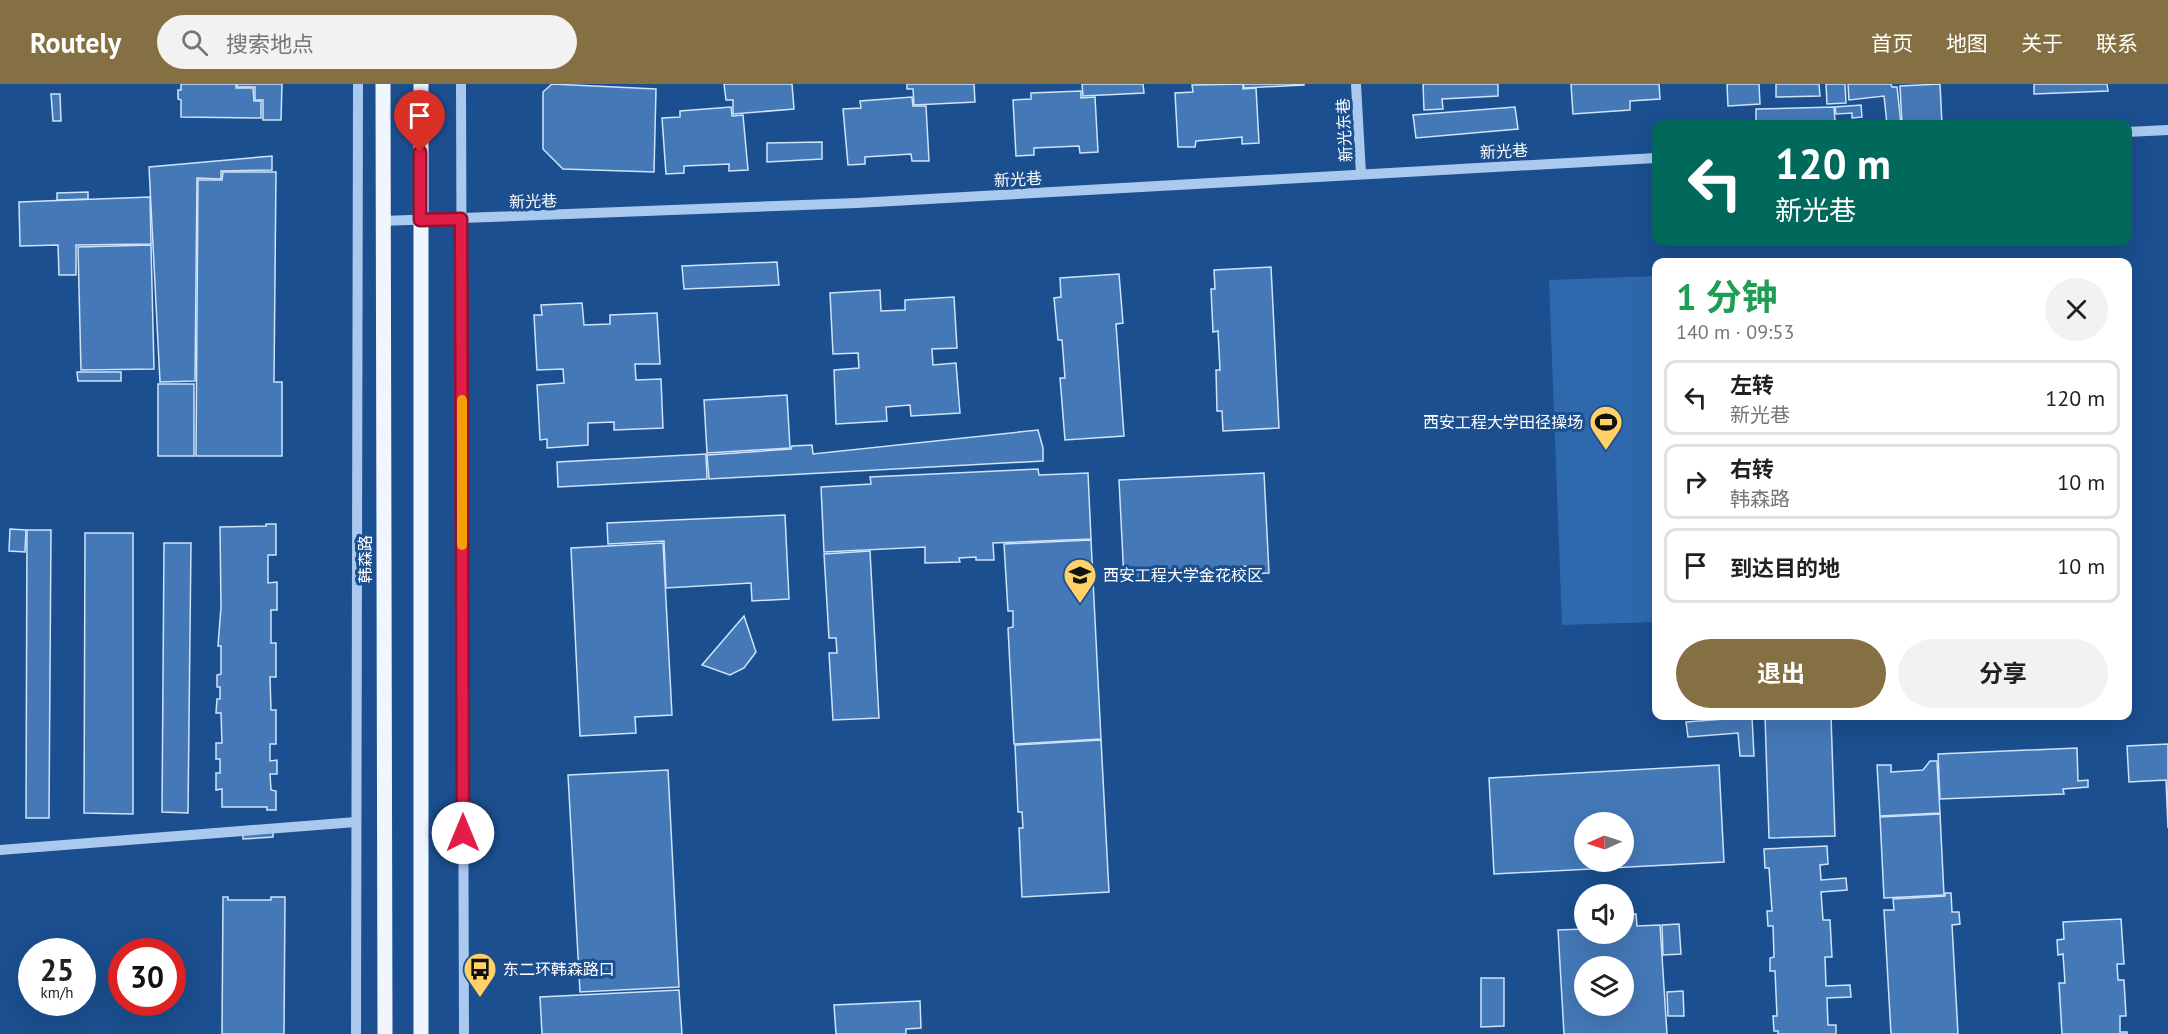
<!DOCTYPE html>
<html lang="zh">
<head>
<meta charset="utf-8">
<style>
  body { margin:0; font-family:"PT Sans","Noto Sans SC",sans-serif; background:#f2f2f2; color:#202124; height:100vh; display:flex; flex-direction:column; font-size:22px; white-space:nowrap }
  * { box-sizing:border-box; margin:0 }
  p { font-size:20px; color:#757577 }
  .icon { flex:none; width:33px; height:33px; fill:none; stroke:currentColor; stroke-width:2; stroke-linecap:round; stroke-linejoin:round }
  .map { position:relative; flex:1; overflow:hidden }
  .side { position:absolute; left:1652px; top:174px; width:480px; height:462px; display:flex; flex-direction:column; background:#fff; border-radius:12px; box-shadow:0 6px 24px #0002 }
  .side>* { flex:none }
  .top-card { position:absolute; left:1652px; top:36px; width:480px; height:126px; border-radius:12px; box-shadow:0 6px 24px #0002; background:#00695c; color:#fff; overflow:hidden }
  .needle { width:39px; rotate:267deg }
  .tools { position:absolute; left:1574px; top:728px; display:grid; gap:12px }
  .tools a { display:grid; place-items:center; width:60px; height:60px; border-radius:50%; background:#fff; box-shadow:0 6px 24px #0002; font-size:30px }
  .speed { position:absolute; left:18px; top:854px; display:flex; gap:12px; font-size:30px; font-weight:700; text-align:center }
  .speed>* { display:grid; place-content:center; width:78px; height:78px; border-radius:50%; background:#fff; box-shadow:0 6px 24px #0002; line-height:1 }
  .speed small { font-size:15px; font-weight:400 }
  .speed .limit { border:9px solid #d22; background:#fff; color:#111 }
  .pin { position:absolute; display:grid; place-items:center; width:51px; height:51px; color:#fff; margin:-62px -26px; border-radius:50% 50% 50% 0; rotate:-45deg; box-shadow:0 0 6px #0007 }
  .pin .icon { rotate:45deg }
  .me { position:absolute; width:66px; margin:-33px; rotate:0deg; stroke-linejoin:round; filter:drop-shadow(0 0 4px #0008) }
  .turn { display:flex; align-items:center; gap:21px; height:126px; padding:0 24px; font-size:27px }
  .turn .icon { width:78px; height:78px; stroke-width:2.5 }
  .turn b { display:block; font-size:42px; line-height:51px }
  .round { display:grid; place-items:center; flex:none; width:63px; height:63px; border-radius:32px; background:#f2f2f2 }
  .head { display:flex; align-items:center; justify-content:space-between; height:102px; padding:0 24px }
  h1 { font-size:36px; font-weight:700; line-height:45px; color:#1e9e55 }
  .primary-button { display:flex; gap:12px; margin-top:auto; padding:12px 24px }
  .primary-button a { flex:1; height:69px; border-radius:36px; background:#847042; color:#fff; font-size:24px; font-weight:700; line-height:69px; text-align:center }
  .primary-button a+a { background:#f2f2f2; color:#202124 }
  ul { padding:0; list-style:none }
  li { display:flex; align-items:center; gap:18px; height:75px; margin:0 12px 9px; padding:0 12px; border:3px solid #e0e0e0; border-radius:12px }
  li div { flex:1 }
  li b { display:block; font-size:22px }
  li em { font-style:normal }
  header { display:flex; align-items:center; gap:36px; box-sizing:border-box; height:84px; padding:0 30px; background:#847042; color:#fff }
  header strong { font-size:28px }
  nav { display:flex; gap:33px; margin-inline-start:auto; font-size:21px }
  .search { width:420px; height:54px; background:#f2f2f2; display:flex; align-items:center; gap:15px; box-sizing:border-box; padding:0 21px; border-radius:33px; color:#757577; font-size:22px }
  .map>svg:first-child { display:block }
  .green { fill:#2e69ad }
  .building { fill:#4478b7; stroke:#cfe3fa; stroke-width:1.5; fill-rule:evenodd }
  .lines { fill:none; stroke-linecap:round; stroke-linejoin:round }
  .minor { stroke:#a9c9ee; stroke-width:10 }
  .major { stroke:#f0f6ff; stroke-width:15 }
  .route-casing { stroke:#92132f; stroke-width:15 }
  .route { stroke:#e11d48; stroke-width:10 }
  .slow { stroke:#f59e0b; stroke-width:10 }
  .labels { text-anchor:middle; stroke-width:6; stroke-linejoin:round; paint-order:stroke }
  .street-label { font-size:16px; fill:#fff; stroke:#1b4f8f }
  .poi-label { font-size:16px; fill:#fff; stroke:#1b4f8f; text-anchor:start }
</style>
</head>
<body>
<header>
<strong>Routely</strong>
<div class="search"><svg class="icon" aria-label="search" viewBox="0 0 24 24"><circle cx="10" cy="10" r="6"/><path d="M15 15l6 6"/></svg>搜索地点</div>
<nav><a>首页</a><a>地图</a><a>关于</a><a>联系</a></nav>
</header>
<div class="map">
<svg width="2168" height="950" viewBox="0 0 2168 950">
  <rect width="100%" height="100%" fill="#1b4f8f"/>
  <polygon class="green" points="1656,192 1656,538 1562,541 1549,196"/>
  <g class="building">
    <polygon points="181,0 236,0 236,4 253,4 254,17 261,17 261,34 181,33 181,16 178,15 178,6 181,6"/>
    <polygon points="237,0 282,0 281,36 263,36 263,16 255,16 255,3 237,3"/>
    <polygon points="552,0 656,5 654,88 563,85 543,65 543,8"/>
    <polygon points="724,0 792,0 794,25 733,30 733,16 726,16"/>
    <polygon points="907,0 974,0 975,18 914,21 913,5 907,5"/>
    <polygon points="1082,0 1143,0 1144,9 1083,12"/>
    <polygon points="1243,0 1304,0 1304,1 1244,4"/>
    <polygon points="1243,0 1243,5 1256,4 1259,59 1242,60 1242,53 1196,57 1195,63 1178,63 1175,9 1193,8 1192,1"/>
    <polygon points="1423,0 1498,0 1498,12 1442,15 1443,25 1424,26"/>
    <polygon points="1571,0 1659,0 1660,15 1630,17 1630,26 1573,30"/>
    <polygon points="1727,0 1759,0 1760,20 1728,22"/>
    <polygon points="1776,0 1819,0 1820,12 1776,13"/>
    <polygon points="1826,0 1845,0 1846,19 1827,20"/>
    <polygon points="1848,0 1891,0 1892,3 1897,3 1901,40 1887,40 1884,12 1849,16"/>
    <polygon points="1940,0 1942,40 1902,40 1900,2"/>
    <polygon points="2034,0 2107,0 2108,7 2034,10"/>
    <polygon points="1081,7 1081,14 1095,13 1098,68 1080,69 1079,62 1034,64 1034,71 1016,72 1013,16 1031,15 1031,9"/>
    <polygon points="51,10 60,10 61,37 53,37"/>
    <polygon points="912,13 913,22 926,22 929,77 912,77 911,70 865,73 865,80 848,81 843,25 861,24 860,17"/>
    <polygon points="1861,21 1862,33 1852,34 1852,29 1836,30 1835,23"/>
    <polygon points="731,23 732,32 743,31 748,86 729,87 729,80 684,82 684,89 666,90 662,34 680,33 680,27"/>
    <polygon points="1515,23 1518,45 1416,54 1413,31"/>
    <polygon points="1834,23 1835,37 1756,40 1756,25"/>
    <polygon points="822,58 822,75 767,78 767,59"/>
    <polygon points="272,72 272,86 221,87 221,95 197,94 195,297 160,298 149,83"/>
    <polygon points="223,88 276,88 274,298 282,298 282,372 196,372 198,96 222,96"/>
    <polygon points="88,108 88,115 57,116 57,109"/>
    <polygon points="150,113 151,160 76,161 76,191 59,191 58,161 20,162 19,118"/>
    <polygon points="151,161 154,285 81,286 78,163"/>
    <polygon points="777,178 779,201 684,205 682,182"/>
    <polygon points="1271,183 1279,344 1223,347 1222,327 1217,327 1216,286 1220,286 1218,247 1213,248 1211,205 1215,205 1214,186"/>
    <polygon points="1119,190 1123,239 1116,240 1124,352 1065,356 1060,294 1065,294 1062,256 1058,256 1054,214 1061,213 1060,194"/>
    <polygon points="880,206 881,227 905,226 905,216 954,213 957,264 932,265 933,281 956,279 960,329 911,332 910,321 886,323 887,337 836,340 834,286 859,284 858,269 833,270 830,209"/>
    <polygon points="582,219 584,241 610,240 610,231 657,229 660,280 635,280 636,296 661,295 663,344 614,346 614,338 588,339 588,361 547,364 547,355 540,356 537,301 564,299 563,285 537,286 534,231 542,231 541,221"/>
    <polygon points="77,288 121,288 121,297 78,297"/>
    <rect x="158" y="300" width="36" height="72"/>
    <polygon points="787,311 790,364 707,369 704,316"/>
    <polygon points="1038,346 1043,364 1043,377 709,395 707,371 791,365 792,362 812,361 813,370"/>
    <polygon points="706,370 707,395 558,403 557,378"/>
    <polygon points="1038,385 1039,391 1088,389 1091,455 993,459 994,476 976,476 976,473 959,474 960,478 925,479 925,463 824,468 821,403 871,400 870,393"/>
    <polygon points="1264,389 1269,489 1249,490 1249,482 1233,483 1233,490 1158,494 1158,486 1143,487 1143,495 1124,496 1119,396"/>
    <polygon points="785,431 789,515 752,517 751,499 666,504 664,457 608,460 607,439"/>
    <polygon points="266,440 276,440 276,471 268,471 268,499 277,498 277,526 271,526 271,559 276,559 276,593 270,593 271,626 276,626 276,660 270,660 270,677 277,676 277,690 270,690 271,706 276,707 276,726 267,726 267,723 222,723 222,705 216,706 216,689 220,689 220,675 216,675 216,659 222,659 221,629 216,629 217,615 220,615 220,603 217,603 217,591 221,590 221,562 218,562 221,523 220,443 266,442"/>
    <polygon points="10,445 26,446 25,468 9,467"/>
    <polygon points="27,446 51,446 49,734 26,734"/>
    <polygon points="85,449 133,449 133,730 84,729"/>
    <polygon points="1091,456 1101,655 1014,660 1008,544 1013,543 1013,527 1008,527 1004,460"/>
    <polygon points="164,459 191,459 188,729 162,728"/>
    <polygon points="663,459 672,631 635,633 636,649 580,652 571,464"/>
    <polygon points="870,467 879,634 833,636 829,569 837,569 836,554 829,554 824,470"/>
    <polygon points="744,532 756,568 744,584 730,591 702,581"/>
    <polygon points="1765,632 1831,632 1835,752 1769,754"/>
    <polygon points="1752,633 1754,672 1740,672 1738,649 1688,653 1686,638"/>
    <polygon points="1101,656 1109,808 1022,813 1019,744 1023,744 1022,728 1018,728 1015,661"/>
    <polygon points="2168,660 2168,744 2166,696 2129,698 2127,662"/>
    <polygon points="2077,664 2078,697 2088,696 2088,703 2063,705 2064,710 1940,715 1938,670"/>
    <polygon points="1930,677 1937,677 1940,729 1880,732 1877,681 1891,681 1891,688 1923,686"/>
    <path d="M1719 681 1724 778 1494 790 1489 694ZM1584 738H1623V777H1584Z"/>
    <polygon points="668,686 679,903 580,908 568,691"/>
    <polygon points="1940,730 1944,811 1884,814 1880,733"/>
    <polygon points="273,746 273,753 243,755 243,748"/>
    <polygon points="1827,762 1828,780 1820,781 1821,796 1846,794 1847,806 1821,808 1823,836 1830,836 1832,873 1825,873 1826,902 1850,901 1851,913 1827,914 1828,941 1836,941 1836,950 1778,950 1778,947 1774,947 1773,932 1777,932 1775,887 1770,887 1770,874 1774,873 1773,842 1768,842 1767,827 1772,827 1769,784 1765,784 1764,765"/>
    <polygon points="1945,809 1951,809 1952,828 1959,828 1960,840 1952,841 1958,950 1891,950 1884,826 1894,826 1893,815 1945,812"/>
    <polygon points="223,813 228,813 228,816 271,816 271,813 285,813 284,950 222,950"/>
    <path d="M1636 830 1637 842 1660 841 1667 950H1564L1558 846 1584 845V849H1623V831ZM1584 882H1623V921H1584Z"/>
    <polygon points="2121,835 2124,880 2117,880 2118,896 2124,896 2126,932 2120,932 2120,948 2127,948 2127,950 2062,950 2059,899 2065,899 2063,870 2058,871 2057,856 2064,855 2063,838"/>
    <polygon points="1679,840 1681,870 1663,871 1662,841"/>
    <polygon points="1481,894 1504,894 1504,942 1481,943"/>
    <polygon points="679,906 682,950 542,950 540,913"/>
    <polygon points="1683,907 1684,932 1668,932 1667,908"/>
    <polygon points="920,917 921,944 906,945 906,950 836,950 834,921"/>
  </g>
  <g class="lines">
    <g class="minor">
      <polyline points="461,0 464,950"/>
      <polyline points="1356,0 1361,90"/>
      <polyline points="2127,48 2168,46"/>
      <polyline points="382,137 857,119 1656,74"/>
      <polyline points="0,766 356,738"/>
      <polyline points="356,950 358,0"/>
    </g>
    <g class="major">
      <polyline points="383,0 385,950"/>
      <polyline points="421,0 421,950"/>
    </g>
  </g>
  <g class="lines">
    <defs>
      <polyline id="route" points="420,68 420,136 461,135 463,749"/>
    </defs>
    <use href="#route" class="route-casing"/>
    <use href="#route" class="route"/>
    <polyline class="slow" points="462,316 462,461"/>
  </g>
  <defs>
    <symbol id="stadium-pin" viewBox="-11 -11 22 30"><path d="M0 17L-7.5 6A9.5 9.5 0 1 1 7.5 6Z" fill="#ffd166" stroke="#1b4f8f"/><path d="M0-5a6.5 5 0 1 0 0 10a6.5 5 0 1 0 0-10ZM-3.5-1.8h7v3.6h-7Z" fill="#111"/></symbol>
    <symbol id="university-pin" viewBox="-11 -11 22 30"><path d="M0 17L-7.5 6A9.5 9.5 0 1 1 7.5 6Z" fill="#ffd166" stroke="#1b4f8f"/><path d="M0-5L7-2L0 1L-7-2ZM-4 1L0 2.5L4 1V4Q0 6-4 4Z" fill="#111"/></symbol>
    <symbol id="bus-pin" viewBox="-11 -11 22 30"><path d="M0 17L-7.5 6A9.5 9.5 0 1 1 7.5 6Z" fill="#ffd166" stroke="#1b4f8f"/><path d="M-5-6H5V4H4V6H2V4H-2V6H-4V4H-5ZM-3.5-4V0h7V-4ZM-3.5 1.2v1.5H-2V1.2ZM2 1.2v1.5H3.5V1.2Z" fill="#111"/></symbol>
  </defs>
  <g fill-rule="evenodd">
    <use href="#stadium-pin" x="1587" y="319" width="38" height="52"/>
    <use href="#university-pin" x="1061" y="472" width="38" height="52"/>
    <use href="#bus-pin" x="461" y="866" width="38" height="52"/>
  </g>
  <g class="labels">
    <g class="street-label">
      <text transform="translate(1344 46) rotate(-93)" y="6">新光东巷</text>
      <text transform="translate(1504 67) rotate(-3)" y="6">新光巷</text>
      <text transform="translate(1018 95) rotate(-3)" y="6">新光巷</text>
      <text transform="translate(533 117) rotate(-2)" y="6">新光巷</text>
      <text transform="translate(365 475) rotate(-90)" y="6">韩森路</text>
    </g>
    <g class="poi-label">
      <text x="1583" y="344" text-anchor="end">西安工程大学田径操场</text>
      <text x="1103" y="497">西安工程大学金花校区</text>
      <text x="503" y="891">东二环韩森路口</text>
    </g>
  </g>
</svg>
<div class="tools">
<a><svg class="needle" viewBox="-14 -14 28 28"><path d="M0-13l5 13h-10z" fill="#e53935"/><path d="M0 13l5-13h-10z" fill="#757577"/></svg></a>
<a><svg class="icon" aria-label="sound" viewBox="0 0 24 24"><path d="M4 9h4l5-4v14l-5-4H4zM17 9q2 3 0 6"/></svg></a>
<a><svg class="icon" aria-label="layers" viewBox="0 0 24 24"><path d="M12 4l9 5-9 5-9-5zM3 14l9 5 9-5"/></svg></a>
</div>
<div class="speed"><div>25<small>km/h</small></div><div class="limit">30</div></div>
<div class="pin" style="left:420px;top:68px;background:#d93025"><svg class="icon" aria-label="arrive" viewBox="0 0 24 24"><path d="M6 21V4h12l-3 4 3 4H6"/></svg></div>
<svg class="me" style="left:463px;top:749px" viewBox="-20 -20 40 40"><circle r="19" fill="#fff"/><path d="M0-13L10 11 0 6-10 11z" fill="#e11d48"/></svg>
<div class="top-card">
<div class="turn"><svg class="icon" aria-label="left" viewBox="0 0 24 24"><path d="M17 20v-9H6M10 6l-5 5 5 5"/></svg><div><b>120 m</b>新光巷</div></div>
</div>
<section class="side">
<div class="head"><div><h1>1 分钟</h1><p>140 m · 09:53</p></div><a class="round"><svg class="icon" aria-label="close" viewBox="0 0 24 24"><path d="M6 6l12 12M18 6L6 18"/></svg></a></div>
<ul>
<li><svg class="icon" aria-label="left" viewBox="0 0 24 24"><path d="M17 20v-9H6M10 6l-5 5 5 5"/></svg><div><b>左转</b><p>新光巷</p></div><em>120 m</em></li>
<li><svg class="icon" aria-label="right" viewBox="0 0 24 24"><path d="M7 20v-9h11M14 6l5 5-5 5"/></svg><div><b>右转</b><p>韩森路</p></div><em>10 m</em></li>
<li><svg class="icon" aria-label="arrive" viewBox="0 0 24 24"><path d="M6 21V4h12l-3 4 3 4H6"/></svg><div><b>到达目的地</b></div><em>10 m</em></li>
</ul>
<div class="primary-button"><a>退出</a><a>分享</a></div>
</section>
</div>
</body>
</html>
